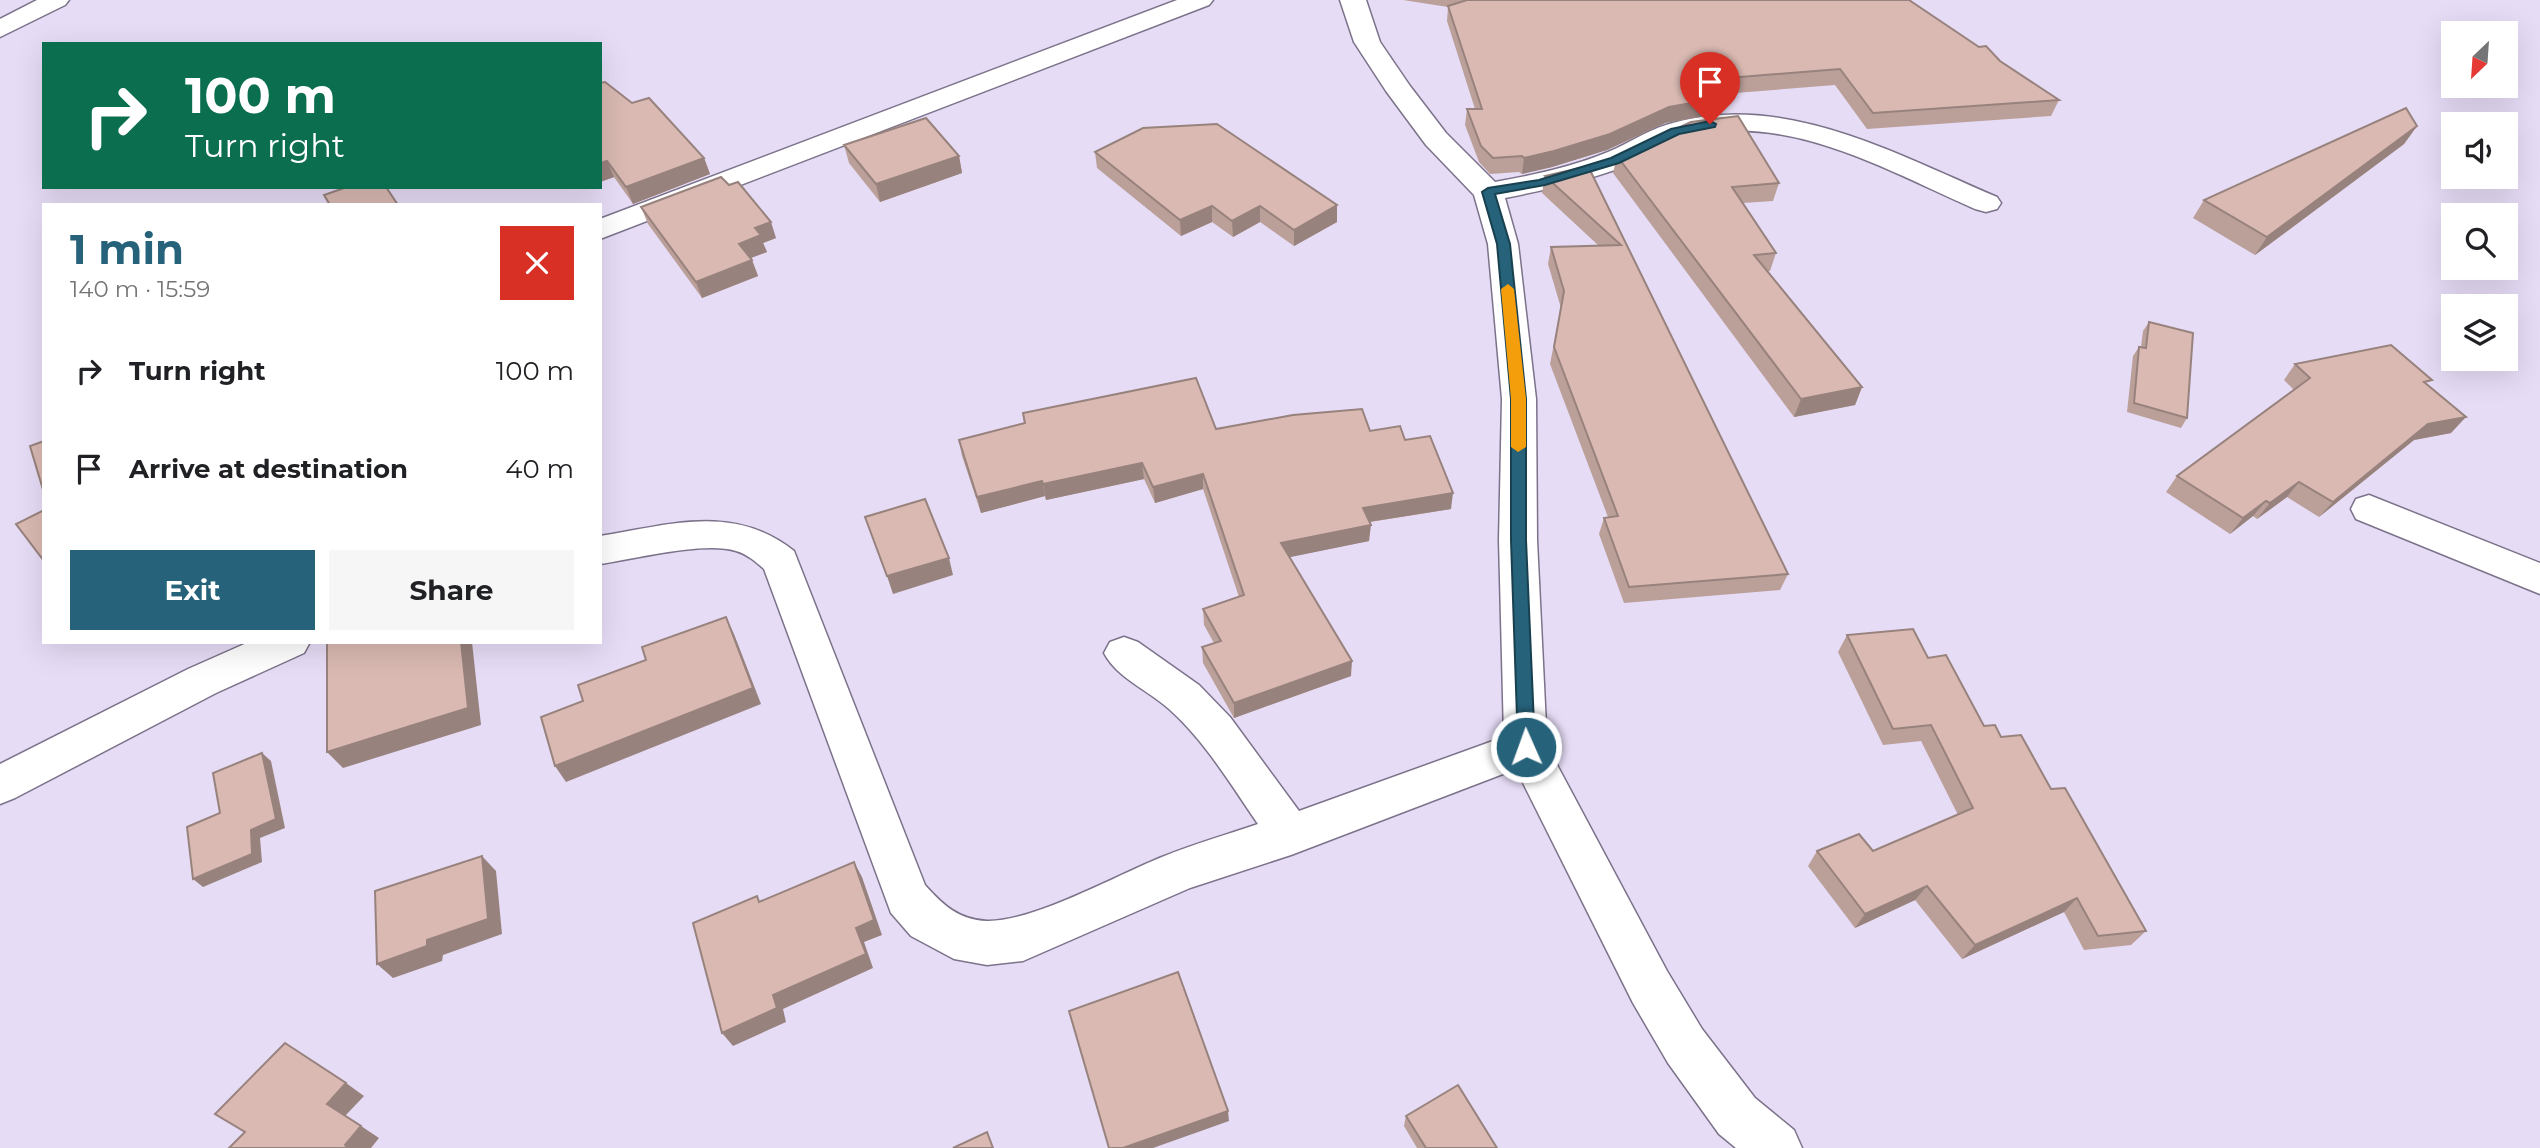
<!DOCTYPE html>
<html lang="en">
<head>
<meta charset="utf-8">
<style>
  body { margin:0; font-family:Montserrat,sans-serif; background:#f6f6f6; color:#202124; height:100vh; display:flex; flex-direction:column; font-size:26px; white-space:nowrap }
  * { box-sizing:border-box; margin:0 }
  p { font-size:23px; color:#757577 }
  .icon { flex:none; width:38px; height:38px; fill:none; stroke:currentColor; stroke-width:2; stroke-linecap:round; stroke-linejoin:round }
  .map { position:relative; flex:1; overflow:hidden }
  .panel { position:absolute; left:42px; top:203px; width:560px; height:441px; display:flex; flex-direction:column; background:#fff; border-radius:0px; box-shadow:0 7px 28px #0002 }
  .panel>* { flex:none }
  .guide { position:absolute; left:42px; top:42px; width:560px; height:147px; border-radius:0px; box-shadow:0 7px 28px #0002; background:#0b6e4f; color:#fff; overflow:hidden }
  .needle { width:46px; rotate:205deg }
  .buttons { position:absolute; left:2441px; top:21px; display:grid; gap:14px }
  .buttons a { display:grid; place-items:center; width:77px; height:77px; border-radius:0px; background:#fff; box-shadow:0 7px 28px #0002; font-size:35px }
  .pin { position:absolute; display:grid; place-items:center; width:60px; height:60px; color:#fff; margin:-72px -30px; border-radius:50% 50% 50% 0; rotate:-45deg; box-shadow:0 0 7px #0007 }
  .pin .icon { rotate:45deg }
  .me { position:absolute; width:77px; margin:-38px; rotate:358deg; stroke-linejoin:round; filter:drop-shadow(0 0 5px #0008) }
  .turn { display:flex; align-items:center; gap:24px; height:147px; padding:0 28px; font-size:32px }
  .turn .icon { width:91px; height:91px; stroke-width:2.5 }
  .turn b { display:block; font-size:49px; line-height:60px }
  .round { display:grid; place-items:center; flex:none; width:74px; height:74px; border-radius:0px; background:#f6f6f6 }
  .headline { display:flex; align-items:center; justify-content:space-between; height:119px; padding:0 28px }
  h1 { font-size:42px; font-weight:700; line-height:52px; color:#26627a }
  .primary-button { display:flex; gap:14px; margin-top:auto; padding:14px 28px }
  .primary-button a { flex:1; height:80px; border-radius:0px; background:#26627a; color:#fff; font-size:28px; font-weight:700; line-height:80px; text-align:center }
  .primary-button a+a { background:#f6f6f6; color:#202124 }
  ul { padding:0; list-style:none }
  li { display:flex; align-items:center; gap:21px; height:98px; padding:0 28px }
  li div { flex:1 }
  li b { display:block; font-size:26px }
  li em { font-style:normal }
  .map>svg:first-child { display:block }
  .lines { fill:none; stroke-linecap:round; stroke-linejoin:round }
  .street-casing { stroke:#7c728a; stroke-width:3 }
  .street { fill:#fff; fill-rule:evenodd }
  .wall { fill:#bb9f99 }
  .shaded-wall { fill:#98827d }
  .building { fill:#d9b9b2; stroke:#98827d; stroke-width:2 }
  .route { fill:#26627a; stroke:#19404f; stroke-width:2 }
  .slow { fill:#f59e0b }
</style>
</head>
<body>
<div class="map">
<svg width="2540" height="1148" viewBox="0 0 2540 1148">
  <rect width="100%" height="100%" fill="#e6dcf6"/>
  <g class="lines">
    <defs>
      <g id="street">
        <polygon points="37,0 69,0 65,5 0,37 0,19"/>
        <polygon points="1177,0 1213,0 1209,5 600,239 600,219"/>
        <path d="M1340 0H1366L1380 42 1410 86 1446 133 1495 182C1533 175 1572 167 1608 152 1628 144 1646 131 1666 125 1780 89 1894 153 1997 197L2001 203 1997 209 1986 212 1975 209C1886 170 1787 111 1686 137 1664 143 1645 159 1623 167 1585 181 1545 190 1505 198L1518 244 1536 399 1537 540 1547 746 1667 971 1702 1029 1755 1098 1794 1130 1802 1148H1736L1719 1134 1668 1063 1633 1003 1516 769 1291 855 1190 888 1023 961 987 965 954 959 911 936 891 913 764 569C756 562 747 554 736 551 704 541 635 559 600 564V536C669 525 734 503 794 551L925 885C943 905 959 920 987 921 1033 922 1117 875 1162 857 1193 844 1226 835 1258 824 1231 785 1205 741 1169 709 1148 690 1117 678 1104 653L1110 642 1124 637 1138 642 1199 685 1230 717 1299 811 1504 737 1499 540 1502 399 1488 244 1474 195 1426 145 1386 91 1354 42Z"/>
        <polygon points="2369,495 2540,563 2540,594 2356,519 2351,509 2356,499"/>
        <polygon points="249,642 310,642 304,653 216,693 15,798 0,804 0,764 188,669"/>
      </g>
    </defs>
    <use href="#street" class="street-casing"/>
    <use href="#street" class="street"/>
  </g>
  <g class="wall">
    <polygon points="1403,0 1909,0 2059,100 2051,116 1867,129 1835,85 1723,94 1721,113 1665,123 1607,150 1552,167 1522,174 1519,172 1490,174 1479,162 1465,125 1467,109 1475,109 1447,21 1448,7"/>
    <polygon points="600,83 704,158 710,174 633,204 614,177 600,182"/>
    <polygon points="2417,126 2404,144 2255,255 2193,218 2204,200"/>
    <polygon points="844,145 959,156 962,173 880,202 849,163"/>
    <polygon points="1095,152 1337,222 1294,246 1260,222 1233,237 1212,222 1181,236 1097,168"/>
    <polygon points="1617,156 1779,183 1773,201 1743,203 1776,253 1770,271 1768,271 1862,387 1855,405 1794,417 1613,173"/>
    <polygon points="1588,166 1788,574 1780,590 1624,603 1599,534 1604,518 1608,517 1550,364 1561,308 1548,264 1551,247 1599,246 1542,193 1545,176"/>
    <polygon points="641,207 776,238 763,243 767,252 751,258 758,276 702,298 648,224"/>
    <polygon points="2149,322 2187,418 2181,428 2127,412 2133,356 2139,347 2141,347 2143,331"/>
    <polygon points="2295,364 2428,385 2451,433 2414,440 2319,517 2287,497 2257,519 2253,516 2230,534 2166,492 2177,476 2294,390 2284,380"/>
    <polygon points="1023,413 1216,429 1370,431 1405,440 1451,509 1370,522 1369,541 1289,557 1351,676 1234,718 1203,663 1202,647 1214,643 1204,625 1203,609 1239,597 1203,489 1155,503 1144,479 1046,500 1045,496 981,513 962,456 959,440 1024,423"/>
    <polygon points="1847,635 1928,658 1984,726 2001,737 2051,789 2146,931 2131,945 2084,950 2064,912 1962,959 1915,900 1855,928 1808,866 1817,851 1873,851 1958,815 1921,741 1883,745 1838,652"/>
    <polygon points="1406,1116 1497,1148 1417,1148 1404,1126"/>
  </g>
  <g class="shaded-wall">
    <polygon points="1725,97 1721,113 1665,123 1607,150 1552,167 1522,174 1524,158 1669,107"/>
    <polygon points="2417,126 2404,144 2255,255 2267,237"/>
    <polygon points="959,156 962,173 880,202 876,184"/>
    <polygon points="704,158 710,174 633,204 626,187"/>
    <polygon points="607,161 614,177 600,182 600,163"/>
    <polygon points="1337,205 1337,222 1294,246 1294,230"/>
    <polygon points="1212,206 1212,222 1181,236 1180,220"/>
    <polygon points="1260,206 1260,222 1233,237 1232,221"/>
    <polygon points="771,222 776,238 763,243 767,252 745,260 739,244 755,228"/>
    <polygon points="752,260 758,276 702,298 696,282"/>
    <polygon points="1862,387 1855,405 1794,417 1801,399"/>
    <polygon points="2466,417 2451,433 2414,440 2319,517 2333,502 2428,424"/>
    <polygon points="1142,463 1144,479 1046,500 1043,484"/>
    <polygon points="1203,474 1203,489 1155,503 1153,487"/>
    <polygon points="1042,481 1045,496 981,513 977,497"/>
    <polygon points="2299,482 2287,497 2257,519 2270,503"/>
    <polygon points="1453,493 1451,509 1362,523 1363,508"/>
    <polygon points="2266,501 2253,516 2230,534 2243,518"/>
    <polygon points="1371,525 1369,541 1281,559 1281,543"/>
    <polygon points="949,558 953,575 893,594 887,576"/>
    <polygon points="726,617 734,634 761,704 566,782 555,766"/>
    <polygon points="461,642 472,642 481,725 343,768 327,752"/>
    <polygon points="1352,661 1351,676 1234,718 1234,703"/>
    <polygon points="262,753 271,761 285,828 260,838 262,862 203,887 193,879"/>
    <polygon points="482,856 496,871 502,934 443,955 442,961 393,978 377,964"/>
    <polygon points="854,862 862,877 882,935 864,942 873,968 783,1009 786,1022 733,1046 722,1033 773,995 856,928"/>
    <polygon points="1927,886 1915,900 1855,928 1865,914"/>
    <polygon points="2077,898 2064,912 1962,959 1975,945"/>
    <polygon points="346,1083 364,1096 345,1116 327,1104"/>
    <polygon points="1228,1111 1229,1121 1153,1148 1123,1148"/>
    <polygon points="361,1126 379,1138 371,1148 347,1148 345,1145"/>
  </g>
  <g class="building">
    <polygon points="1467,0 1909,0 1979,47 1986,46 2000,61 2059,100 1873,113 1840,69 1714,79 1725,97 1669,107 1610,134 1554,151 1524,158 1522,156 1493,158 1481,146 1467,109 1482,109 1448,6"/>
    <polygon points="605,82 632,103 649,98 704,158 626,187 607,161 600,163 600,83"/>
    <polygon points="2406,108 2417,126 2267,237 2204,200"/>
    <polygon points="1738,116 1779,183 1732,187 1776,253 1754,255 1862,387 1801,399 1617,156 1691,122"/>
    <polygon points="926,118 959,156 876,184 844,145"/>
    <polygon points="1217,124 1337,205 1294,230 1260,206 1232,221 1212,206 1180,220 1095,152 1143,128"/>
    <polygon points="1588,166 1788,574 1629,587 1604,518 1618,516 1554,347 1564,291 1551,247 1621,245 1545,176"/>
    <polygon points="721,177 729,185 738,182 771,222 755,228 761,235 739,244 752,260 696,282 641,207"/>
    <polygon points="347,187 386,187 398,205 330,205 324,195"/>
    <polygon points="2149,322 2193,333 2187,418 2134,403 2139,347 2146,348"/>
    <polygon points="2391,345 2432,380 2424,382 2466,417 2428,424 2333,502 2299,482 2270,503 2266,501 2243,518 2177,476 2310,378 2295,364"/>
    <polygon points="1196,378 1216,429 1293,415 1362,409 1370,431 1400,426 1405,440 1430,436 1453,493 1363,508 1371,525 1281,543 1352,661 1234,703 1202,647 1221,641 1203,609 1244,595 1203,474 1153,487 1142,463 1043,484 1042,481 977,497 959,440 1025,423 1023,413"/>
    <polygon points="44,441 44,493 30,446"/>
    <polygon points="925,499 949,558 887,576 865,517"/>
    <polygon points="44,510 44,561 16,524"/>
    <polygon points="726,617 753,688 555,766 541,717 583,701 578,685 646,660 642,647"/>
    <polygon points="1913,629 1928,658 1946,655 1984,726 1995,725 2001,737 2021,735 2051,789 2065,788 2146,931 2098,936 2077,898 1975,945 1927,886 1865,914 1817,851 1859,834 1873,851 1973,808 1931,725 1893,729 1847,635"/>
    <polygon points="327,642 461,642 468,708 327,752"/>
    <polygon points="262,753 276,819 251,830 252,854 193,879 187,827 220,813 213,773"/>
    <polygon points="482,856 488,919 427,940 427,946 377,964 375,891"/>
    <polygon points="854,862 874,920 856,928 866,954 773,995 777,1008 722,1033 693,923 757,896 759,902"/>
    <polygon points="1178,972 1228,1111 1123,1148 1109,1148 1069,1011"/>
    <polygon points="285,1043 346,1083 327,1104 361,1126 345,1145 347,1147 347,1148 229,1148 245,1132 215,1114"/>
    <polygon points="1458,1085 1497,1148 1426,1148 1406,1116"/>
    <polygon points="987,1132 993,1148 953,1148"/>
  </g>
  <polygon class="route" points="1710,121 1716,124 1715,127 1679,134 1619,163 1545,185 1495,194 1510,244 1526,399 1526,540 1535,747 1533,752 1526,754 1520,752 1518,747 1511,540 1511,399 1497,244 1482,192 1488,188 1539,180 1611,158 1671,129"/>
  <polygon class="slow" points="1508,284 1514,289 1526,399 1526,447 1518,452 1511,447 1511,399 1501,289"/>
</svg>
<div class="buttons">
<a><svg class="needle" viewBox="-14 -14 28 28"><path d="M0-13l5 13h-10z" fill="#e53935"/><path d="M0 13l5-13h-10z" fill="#757577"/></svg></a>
<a><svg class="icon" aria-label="sound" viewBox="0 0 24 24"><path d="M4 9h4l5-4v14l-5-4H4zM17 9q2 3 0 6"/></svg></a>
<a><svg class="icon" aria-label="search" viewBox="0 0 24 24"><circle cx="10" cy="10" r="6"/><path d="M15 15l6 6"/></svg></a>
<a><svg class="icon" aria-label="layers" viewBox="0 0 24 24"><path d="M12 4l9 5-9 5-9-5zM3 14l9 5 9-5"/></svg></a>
</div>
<div class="pin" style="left:1710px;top:124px;background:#d93025"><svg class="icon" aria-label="arrive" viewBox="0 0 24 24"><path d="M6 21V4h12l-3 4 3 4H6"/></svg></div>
<svg class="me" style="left:1526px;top:747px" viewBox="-20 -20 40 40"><circle r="17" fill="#26627a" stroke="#fff" stroke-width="3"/><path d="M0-11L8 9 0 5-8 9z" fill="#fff"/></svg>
<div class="guide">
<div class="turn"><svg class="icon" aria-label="right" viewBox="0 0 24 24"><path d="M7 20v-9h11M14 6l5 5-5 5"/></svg><div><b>100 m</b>Turn right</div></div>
</div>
<section class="panel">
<div class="headline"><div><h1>1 min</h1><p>140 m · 15:59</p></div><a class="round" style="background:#d93025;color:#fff"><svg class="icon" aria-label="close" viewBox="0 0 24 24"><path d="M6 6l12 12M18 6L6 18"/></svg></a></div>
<ul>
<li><svg class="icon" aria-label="right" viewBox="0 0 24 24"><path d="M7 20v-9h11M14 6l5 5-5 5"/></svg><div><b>Turn right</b></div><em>100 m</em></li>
<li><svg class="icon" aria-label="arrive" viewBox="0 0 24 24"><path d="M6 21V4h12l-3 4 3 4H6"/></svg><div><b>Arrive at destination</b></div><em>40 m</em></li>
</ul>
<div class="primary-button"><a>Exit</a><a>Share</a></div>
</section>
</div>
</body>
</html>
